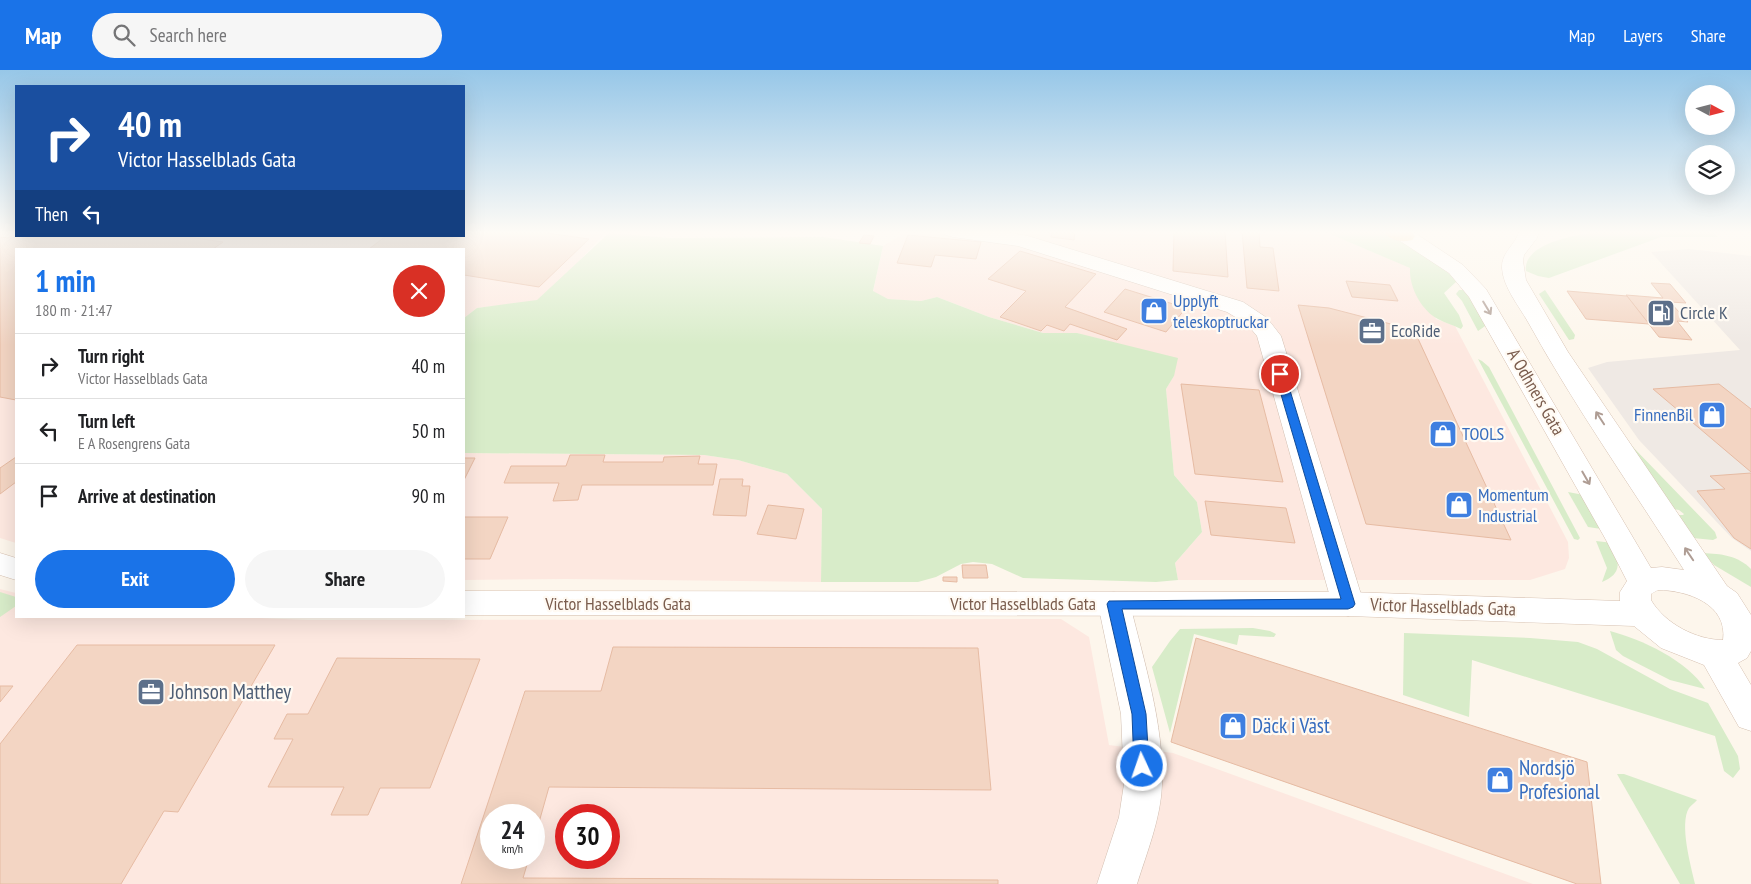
<!DOCTYPE html>
<html lang="en">
<head>
<meta charset="utf-8">
<style>
  body { margin:0; font-family:"PT Sans Narrow",sans-serif; background:#f6f6f6; color:#202124; height:100vh; display:flex; flex-direction:column; font-size:19px; white-space:nowrap }
  * { box-sizing:border-box; margin:0 }
  p { font-size:16px; color:#757577 }
  .icon { flex:none; width:28px; height:28px; fill:none; stroke:currentColor; stroke-width:2; stroke-linecap:round; stroke-linejoin:round }
  .map { position:relative; flex:1; overflow:hidden }
  .drawer { position:absolute; left:15px; top:178px; width:450px; height:370px; display:flex; flex-direction:column; background:#fff; border-radius:0px; box-shadow:0 5px 20px #0002 }
  .drawer>* { flex:none }
  .hud { position:absolute; left:15px; top:15px; width:450px; height:152px; border-radius:0px; box-shadow:0 5px 20px #0002; background:#1a4fa0; color:#fff; overflow:hidden }
  .needle { width:32px; rotate:97deg }
  .controls { position:absolute; left:1685px; top:15px; display:grid; gap:10px }
  .controls a { display:grid; place-items:center; width:50px; height:50px; border-radius:50%; background:#fff; box-shadow:0 5px 20px #0002; font-size:25px }
  .speed { position:absolute; left:480px; top:734px; display:flex; gap:10px; font-size:25px; font-weight:700; text-align:center }
  .speed>* { display:grid; place-content:center; width:65px; height:65px; border-radius:50%; background:#fff; box-shadow:0 5px 20px #0002; line-height:1 }
  .speed small { font-size:12px; font-weight:400 }
  .speed .limit { border:8px solid #d22; background:#fff; color:#111 }
  .pin { position:absolute; display:grid; place-items:center; width:42px; height:42px; color:#fff; margin:-21px; border:2px solid #fff; border-radius:50%; box-shadow:0 1px 5px #0007 }
  .me { position:absolute; width:55px; margin:-28px; rotate:357deg; stroke-linejoin:round; filter:drop-shadow(0 0 4px #0008) }
  .turn { display:flex; align-items:center; gap:18px; height:105px; padding:0 20px; font-size:22px }
  .turn .icon { width:65px; height:65px; stroke-width:2.5 }
  .turn b { display:block; font-size:35px; line-height:42px }
  .then { display:flex; align-items:center; height:48px; padding:0 20px; background:#0003; gap:10px; font-size:19px }
  .round { display:grid; place-items:center; flex:none; width:52px; height:52px; border-radius:26px; background:#f6f6f6 }
  .overview { display:flex; align-items:center; justify-content:space-between; height:85px; padding:0 20px }
  h1 { font-size:30px; font-weight:700; line-height:38px; color:#1a73e8 }
  .primary-button { display:flex; gap:10px; margin-top:auto; padding:10px 20px }
  .primary-button a { flex:1; height:58px; border-radius:30px; background:#1a73e8; color:#fff; font-size:20px; font-weight:700; line-height:58px; text-align:center }
  .primary-button a+a { background:#f6f6f6; color:#202124 }
  ul { padding:0; list-style:none }
  li { display:flex; align-items:center; gap:15px; height:65px; padding:0 20px; border-top:1px solid #e0e0e0 }
  li div { flex:1 }
  li b { display:block; font-size:19px }
  li em { font-style:normal }
  header { display:flex; align-items:center; gap:30px; box-sizing:border-box; height:70px; padding:0 25px; background:#1a73e8; color:#fff }
  header strong { font-size:24px }
  nav { display:flex; gap:28px; margin-inline-start:auto; font-size:18px }
  .search { width:350px; height:45px; background:#f6f6f6; display:flex; align-items:center; gap:12px; box-sizing:border-box; padding:0 18px; border-radius:28px; color:#757577; font-size:19px }
  .map>svg:first-child { display:block }
  .commercial { fill:#fde8e0; fill-rule:evenodd }
  .industrial { fill:#efe9e4 }
  .green { fill:#d8ecc9 }
  .building { fill:#f3d5c3; stroke:#e6bba3 }
  .lines { fill:none; stroke-linecap:round; stroke-linejoin:round }
  .street-casing { stroke:#d1beb0; stroke-width:1 }
  .secondary-casing { stroke:#d6c0b0; stroke-width:1 }
  .primary-casing { stroke:#dad1cd; stroke-width:1 }
  .street { fill:#fff; fill-rule:evenodd }
  .secondary { fill:#fff; fill-rule:evenodd }
  .primary { fill:#fbd9a5; fill-rule:evenodd }
  .oneway { stroke:#af9d94 }
  .route { fill:#1a73e8; stroke:#114b97 }
  .labels { text-anchor:middle; stroke-width:4.5; stroke-linejoin:round; paint-order:stroke }
  .shop-label { font-size:18px; fill:#366cbe; stroke:#fffaf3; text-anchor:start }
  .service-label { font-size:18px; fill:#4e5e75; stroke:#fffaf3; text-anchor:start }
  .street-label { font-size:18px; fill:#7a5c4d; stroke:#fffaf3 }
  .near-service-label { font-size:21px; fill:#4e5e75; stroke:#fffaf3; text-anchor:start }
  .near-shop-label { font-size:21px; fill:#366cbe; stroke:#fffaf3; text-anchor:start }
</style>
</head>
<body>
<header>
<strong>Map</strong>
<div class="search"><svg class="icon" aria-label="search" viewBox="0 0 24 24"><circle cx="10" cy="10" r="6"/><path d="M15 15l6 6"/></svg>Search here</div>
<nav><a>Map</a><a>Layers</a><a>Share</a></nav>
</header>
<div class="map">
<svg width="1751" height="814" viewBox="0 0 1751 814">
  <rect width="100%" height="100%" fill="#fdf6ec"/>
  <g class="commercial">
    <polygon points="0,161 16,161 16,166 464,166 464,161 607,161 569,202 537,231 477,238 464,248 464,179 16,179 16,473 0,468"/>
    <polygon points="908,161 1323,161 1411,198 1436,249 1455,256 1568,472 1569,488 1565,499 1530,510 1178,510 1175,493 1202,462 1197,432 1174,405 1166,319 1174,306 1077,263 1043,263 989,247 937,227 921,231 888,229 873,222 883,176"/>
    <polygon points="464,383 704,385 738,390 787,404 822,439 821,512 566,509 464,510"/>
    <path d="M0 519 16 523V546H210L308 550 1061 549 1089 567 1109 675 1173 683 1533 814H0ZM491 745H534V788H491ZM566 745H609V788H566Z"/>
  </g>
  <polygon class="industrial" points="1689,179 1751,186 1751,481 1732,468 1639,370 1588,298 1607,292 1740,280 1651,182"/>
  <g class="green">
    <path d="M1323 161C1338 161 1369 158 1382 161 1408 169 1438 193 1457 211L1444 223 1459 245 1463 256 1461 259C1453 255 1445 253 1438 249 1421 240 1409 217 1410 198Z"/>
    <path d="M1606 161H1712L1718 167H1661L1549 208 1538 206 1526 201C1522 171 1586 163 1606 161Z"/>
    <polygon points="609,163 670,168 824,167 883,176 873,221 888,229 921,231 937,227 989,247 1043,263 1077,263 1178,288 1174,306 1166,319 1174,405 1197,432 1202,462 1175,493 1178,510 1156,512 1023,508 992,494 973,492 961,494 936,507 918,512 821,512 822,439 787,404 738,390 704,385 464,383 464,248 477,238 537,230"/>
    <polygon points="1459,220 1467,220 1488,254 1478,261 1462,231 1456,224"/>
    <polygon points="1545,220 1575,265 1574,269 1569,270 1539,224"/>
    <polygon points="1478,289 1482,291 1489,297 1580,468 1578,470 1574,469"/>
    <polygon points="1630,374 1715,462 1717,468 1713,470 1693,468 1677,445 1683,445 1684,444 1679,440 1673,439"/>
    <polygon points="1568,422 1589,426 1608,460 1588,457"/>
    <path d="M1596 471 1613 473C1618 491 1624 503 1602 512L1607 498Z"/>
    <path d="M1703 483C1721 484 1737 485 1751 499V517L1714 495Z"/>
    <polygon points="0,522 16,527 16,536 0,547"/>
    <polygon points="1253,558 1270,561 1276,564 1274,567 1239,565 1237,575 1194,564 1170,663 1152,597 1170,571 1180,559"/>
    <path d="M1610 561C1641 569 1688 591 1705 619L1670 610 1623 586 1616 580Z"/>
    <polygon points="1404,563 1530,568 1578,572 1597,579 1670,619 1708,633 1738,686 1740,699 1733,708 1724,701 1715,666 1472,590 1469,647 1403,625"/>
    <path d="M1617 704H1624L1697 730C1695 733 1691 735 1689 738 1679 754 1691 796 1695 814H1680Z"/>
  </g>
  <g class="building">
    <polygon points="464,161 533,161 589,169 539,217 464,205 464,179 369,179 386,166 464,166"/>
    <polygon points="1036,161 1075,161 1074,170 1051,167 1052,163"/>
    <polygon points="1174,161 1225,161 1228,207 1173,201"/>
    <polygon points="1242,161 1259,161 1260,177 1273,178 1279,221 1247,218"/>
    <polygon points="16,164 16,166 181,166 223,172 213,179 16,179 16,330 0,327 0,167 8,168"/>
    <polygon points="864,165 874,166 870,174 859,173"/>
    <polygon points="908,165 981,172 976,189 935,185 931,197 897,193"/>
    <polygon points="1020,181 1096,204 1065,237 1127,259 1117,270 1070,254 1064,261 1047,255 1041,261 1000,247 1026,221 988,209"/>
    <polygon points="1346,211 1390,215 1398,231 1352,227"/>
    <polygon points="1651,213 1670,214 1686,233 1670,232 1688,252 1677,251 1692,270 1659,267 1626,225 1663,228"/>
    <polygon points="1125,219 1186,238 1166,262 1104,242"/>
    <polygon points="1567,221 1627,226 1649,254 1586,249"/>
    <polygon points="1298,235 1329,238 1414,260 1511,470 1366,454"/>
    <polygon points="1181,314 1259,320 1283,412 1195,404"/>
    <polygon points="1719,314 1751,339 1751,402 1653,319"/>
    <polygon points="570,385 605,385 603,392 663,392 664,387 700,386 698,394 717,394 713,415 582,415 578,430 553,431 559,413 504,413 511,396 566,396"/>
    <polygon points="16,387 16,412 0,424 0,398"/>
    <polygon points="464,388 475,388 464,410"/>
    <polygon points="1751,403 1751,479 1734,468 1697,421 1725,419 1710,406"/>
    <polygon points="720,409 743,409 742,416 750,416 746,446 713,445"/>
    <polygon points="1205,431 1286,438 1295,473 1211,465"/>
    <polygon points="768,435 804,439 796,469 757,464"/>
    <polygon points="464,447 508,447 490,489 464,489"/>
    <polygon points="962,495 986,495 988,508 963,508"/>
    <polygon points="943,507 957,507 957,512 943,511"/>
    <polygon points="1196,568 1587,692 1601,814 1577,814 1171,672"/>
    <polygon points="77,575 275,575 178,742 164,741 121,814 0,814 0,674"/>
    <polygon points="613,577 978,578 991,720 549,717 534,770 534,745 491,745 491,788 529,788 523,808 998,810 998,814 461,814 525,621 601,621"/>
    <polygon points="337,588 480,589 430,718 380,718 368,745 331,745 344,717 268,717 293,669 274,669 287,644 308,644"/>
    <polygon points="0,616 13,616 0,632"/>
  </g>
  <g class="lines">
    <defs>
      <g id="street">
        <polygon points="943,161 999,161 1028,166 1243,232 1267,248 1281,266 1364,534 1359,543 1348,546 1337,543 1332,534 1257,266 1247,254 1227,242 1018,176 953,167 946,165"/>
        <path d="M1114 522 1125 525 1130 534C1144 592 1164 654 1162 714 1161 748 1147 782 1137 814H1097L1119 747 1124 714 1121 644 1098 534 1103 525Z"/>
      </g>
      <g id="secondary">
        <path d="M1388 161H1412L1463 195 1486 219 1651 498 1662 497 1684 500C1632 418 1575 337 1528 252 1519 236 1503 217 1502 198 1501 182 1516 175 1519 161H1539L1537 168 1524 185 1523 191 1526 210 1568 282 1727 516 1737 523 1751 545V581L1747 588 1738 593 1751 615V661L1739 657 1704 595 1661 578 1634 556 1348 546 464 545V521L1348 522 1620 531V522L1627 511 1606 470 1469 227 1449 203 1391 165ZM1658 520C1687 520 1728 534 1723 570 1697 570 1665 554 1651 530V524Z"/>
        <polygon points="0,483 16,488 16,510 0,505"/>
      </g>
      <path id="primary" d="M1383 161H1411L1415 166 1412 170C1402 173 1389 170 1383 161Z"/>
    </defs>
    <use href="#street" class="street-casing"/>
    <use href="#secondary" class="secondary-casing"/>
    <use href="#primary" class="primary-casing"/>
    <use href="#street" class="street"/>
    <use href="#secondary" class="secondary"/>
    <use href="#primary" class="primary"/>
  </g>
  <defs><path id="oneway-shaft" d="M-6 0H5M1.5-3L5.5 0L1.5 3" fill="none" stroke-width="1.6" stroke-linecap="round" stroke-linejoin="round" transform="scale(1.25)"/></defs>
  <g class="oneway">
    <use href="#oneway-shaft" transform="translate(1487 238) rotate(59)"/>
    <use href="#oneway-shaft" transform="translate(1600 348) rotate(-123)"/>
    <use href="#oneway-shaft" transform="translate(1586 408) rotate(60)"/>
    <use href="#oneway-shaft" transform="translate(1689 484) rotate(-124)"/>
  </g>
  <linearGradient id="sky" x2="0" y2="1"><stop stop-color="#97c7e8"/><stop offset="0.59" stop-color="#fefbf6"/><stop offset="1" stop-color="#fefbf6" stop-opacity="0"/></linearGradient>
  <rect width="1751" height="275" fill="url(#sky)"/>
  <polygon class="route" points="1280,300 1285,304 1355,534 1353,537 1348,539 1122,539 1146,644 1149,696 1147,700 1142,702 1136,700 1134,696 1132,644 1107,534 1109,531 1341,529 1275,304"/>
  <defs>
    <symbol id="shop-square" viewBox="-11 -11 22 22"><rect x="-9" y="-9" width="18" height="18" rx="4" fill="#3f7fe0" stroke="#fffaf3"/><path d="M-5-2.5h2.3a2.7 3.5 0 0 1 5.4 0H5L5.5 6h-11ZM-1.5-2.5h3a1.5 2.3 0 0 0-3 0Z" fill="#fff"/></symbol>
    <symbol id="fuel-square" viewBox="-11 -11 22 22"><rect x="-9" y="-9" width="18" height="18" rx="4" fill="#5c6f8a" stroke="#fffaf3"/><path d="M-5.5-6h7V0h2V4h1.3V-2.5L3-4.5l.8-.8L6-3V5H2.5V1h-1V6h-7ZM-4.2-4.7v3.2H.2V-4.7Z" fill="#fff"/></symbol>
    <symbol id="office-square" viewBox="-11 -11 22 22"><rect x="-9" y="-9" width="18" height="18" rx="4" fill="#5c6f8a" stroke="#fffaf3"/><path d="M-6-3h4V-5.5h4V-3h4V5H-6ZM-1-4.5V-3h2v-1.5ZM-6 0V1H6V0Z" fill="#fff"/></symbol>
  </defs>
  <g fill-rule="evenodd">
    <use href="#shop-square" x="1138" y="225" width="32" height="32"/>
    <use href="#fuel-square" x="1645" y="227" width="32" height="32"/>
    <use href="#office-square" x="1356" y="245" width="32" height="32"/>
    <use href="#shop-square" x="1696" y="329" width="32" height="32"/>
    <use href="#shop-square" x="1427" y="348" width="32" height="32"/>
    <use href="#shop-square" x="1443" y="419" width="32" height="32"/>
    <use href="#office-square" x="135" y="606" width="32" height="32"/>
    <use href="#shop-square" x="1217" y="640" width="32" height="32"/>
    <use href="#shop-square" x="1484" y="694" width="32" height="32"/>
  </g>
  <g class="labels">
    <g class="shop-label">
      <text x="1173" y="237">Upplyft<tspan x="1173" dy="21">teleskoptruckar</tspan></text>
      <text x="1693" y="351" text-anchor="end">FinnenBil</text>
      <text x="1462" y="370">TOOLS</text>
      <text x="1478" y="431">Momentum<tspan x="1478" dy="21">Industrial</tspan></text>
    </g>
    <g class="service-label">
      <text x="1680" y="249">Circle K</text>
      <text x="1391" y="267">EcoRide</text>
    </g>
    <g class="street-label">
      <text transform="translate(1536 322) rotate(60)" y="6">A Odhners Gata</text>
      <text x="618" y="540">Victor Hasselblads Gata</text>
      <text x="1023" y="540">Victor Hasselblads Gata</text>
      <text transform="translate(1443 537) rotate(2)" y="6">Victor Hasselblads Gata</text>
    </g>
    <g class="near-service-label">
      <text x="170" y="629">Johnson Matthey</text>
    </g>
    <g class="near-shop-label">
      <text x="1252" y="663">Däck i Väst</text>
      <text x="1519" y="705">Nordsjö<tspan x="1519" dy="24">Profesional</tspan></text>
    </g>
  </g>
</svg>
<div class="controls">
<a><svg class="needle" viewBox="-14 -14 28 28"><path d="M0-13l5 13h-10z" fill="#e53935"/><path d="M0 13l5-13h-10z" fill="#757577"/></svg></a>
<a><svg class="icon" aria-label="layers" viewBox="0 0 24 24"><path d="M12 4l9 5-9 5-9-5zM3 14l9 5 9-5"/></svg></a>
</div>
<div class="speed"><div>24<small>km/h</small></div><div class="limit">30</div></div>
<div class="pin" style="left:1280px;top:304px;background:#d93025"><svg class="icon" aria-label="arrive" viewBox="0 0 24 24"><path d="M6 21V4h12l-3 4 3 4H6"/></svg></div>
<svg class="me" style="left:1142px;top:696px" viewBox="-20 -20 40 40"><circle r="17" fill="#1a73e8" stroke="#fff" stroke-width="3"/><path d="M0-11L8 9 0 5-8 9z" fill="#fff"/></svg>
<div class="hud">
<div class="turn"><svg class="icon" aria-label="right" viewBox="0 0 24 24"><path d="M7 20v-9h11M14 6l5 5-5 5"/></svg><div><b>40 m</b>Victor Hasselblads Gata</div></div>
<div class="then">Then<svg class="icon" aria-label="left" viewBox="0 0 24 24"><path d="M17 20v-9H6M10 6l-5 5 5 5"/></svg></div>
</div>
<section class="drawer">
<div class="overview"><div><h1>1 min</h1><p>180 m · 21:47</p></div><a class="round" style="background:#d93025;color:#fff"><svg class="icon" aria-label="close" viewBox="0 0 24 24"><path d="M6 6l12 12M18 6L6 18"/></svg></a></div>
<ul>
<li><svg class="icon" aria-label="right" viewBox="0 0 24 24"><path d="M7 20v-9h11M14 6l5 5-5 5"/></svg><div><b>Turn right</b><p>Victor Hasselblads Gata</p></div><em>40 m</em></li>
<li><svg class="icon" aria-label="left" viewBox="0 0 24 24"><path d="M17 20v-9H6M10 6l-5 5 5 5"/></svg><div><b>Turn left</b><p>E A Rosengrens Gata</p></div><em>50 m</em></li>
<li><svg class="icon" aria-label="arrive" viewBox="0 0 24 24"><path d="M6 21V4h12l-3 4 3 4H6"/></svg><div><b>Arrive at destination</b></div><em>90 m</em></li>
</ul>
<div class="primary-button"><a>Exit</a><a>Share</a></div>
</section>
</div>
</body>
</html>
